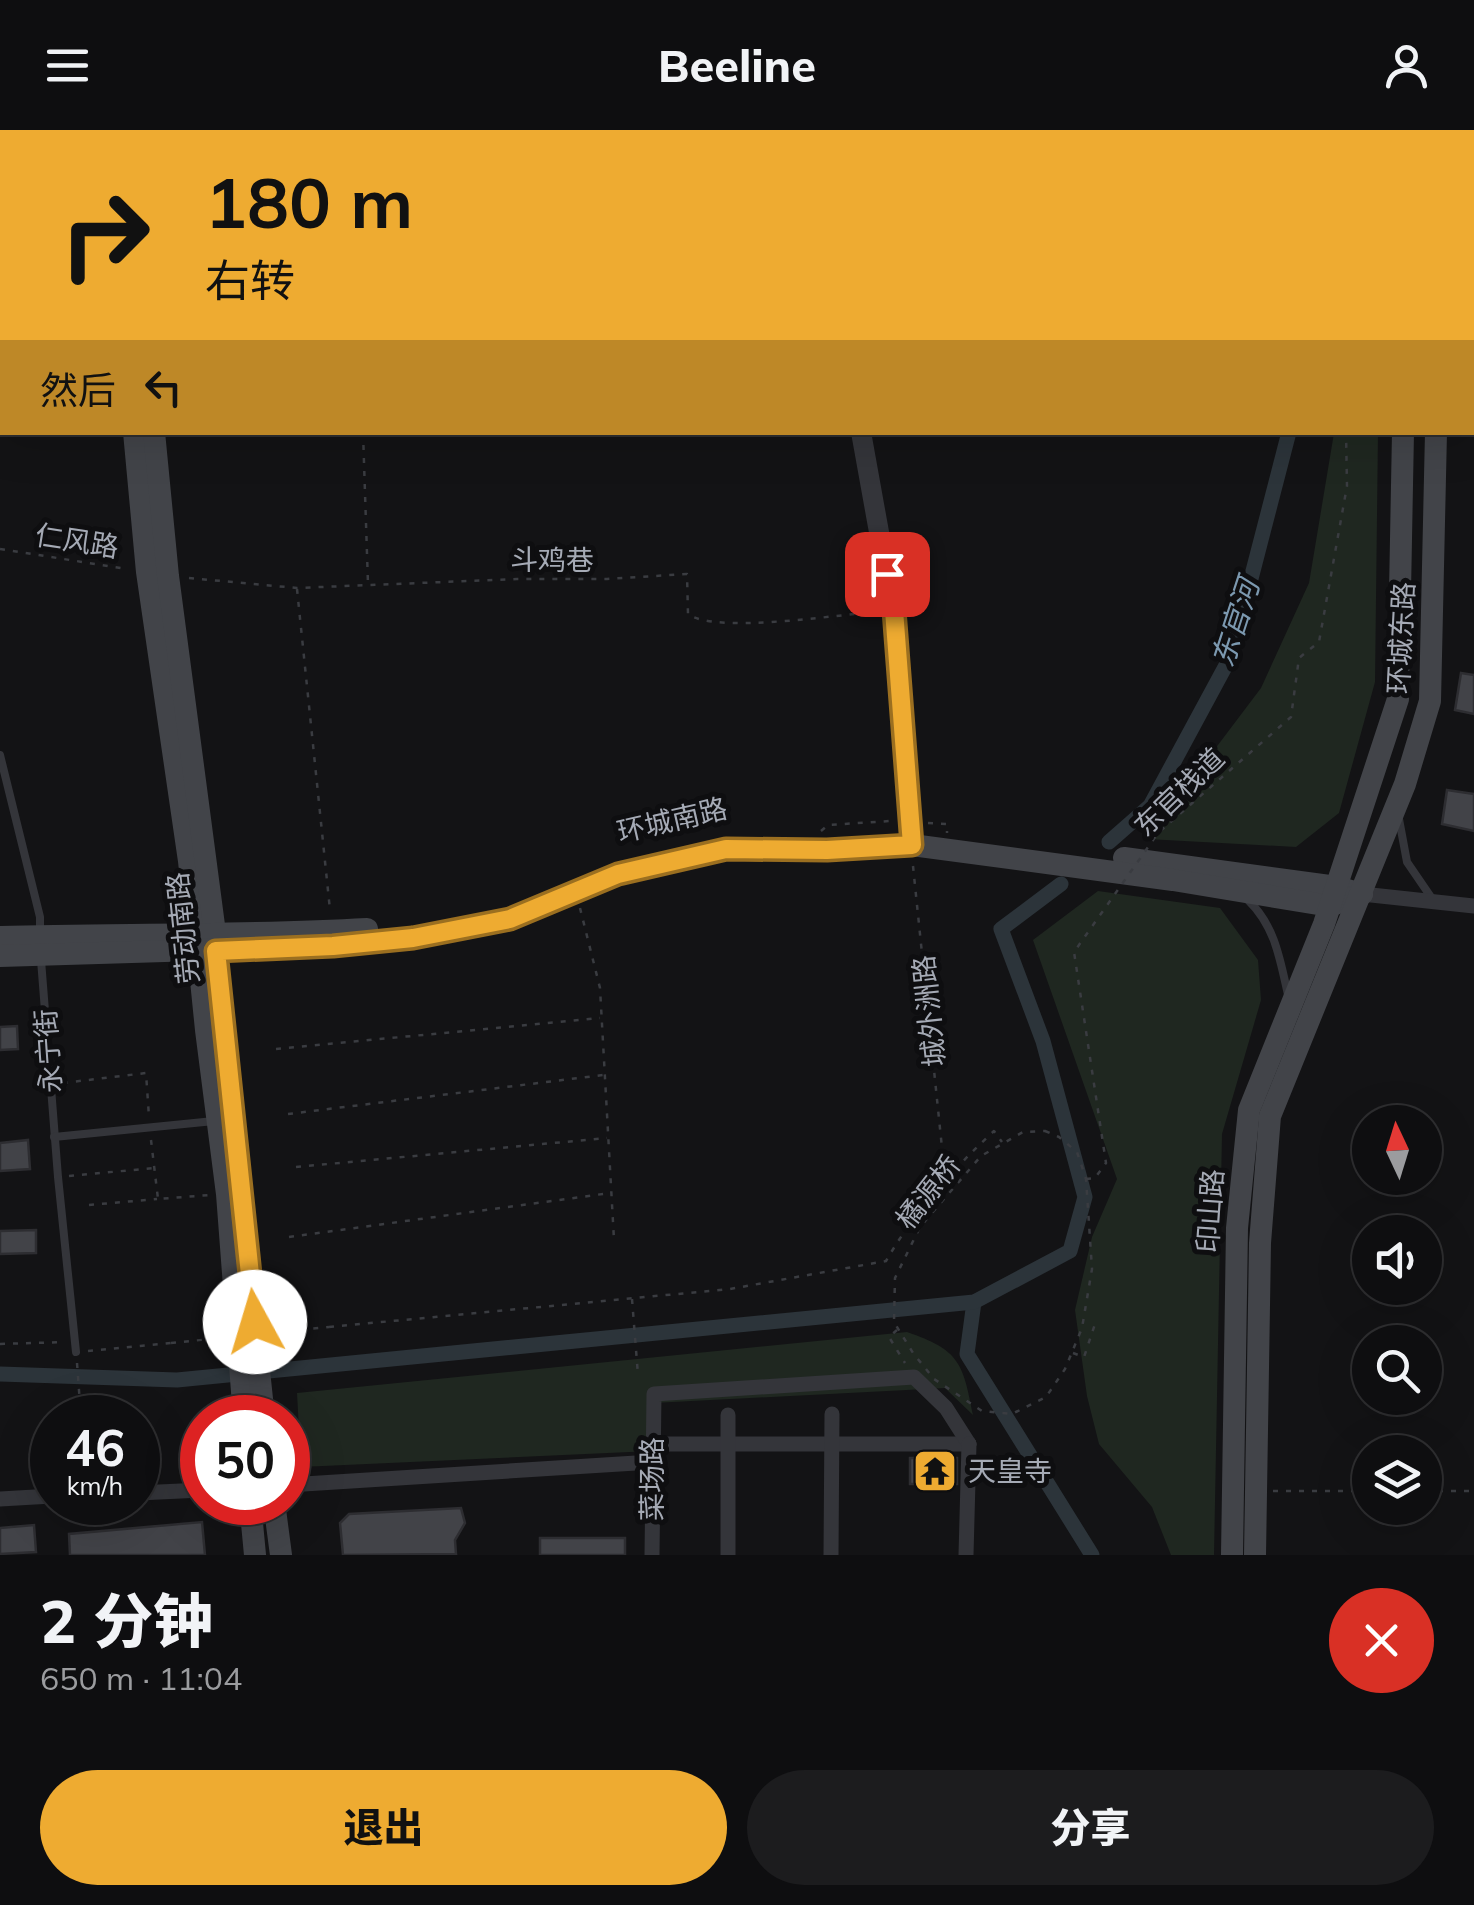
<!DOCTYPE html>
<html lang="zh">
<head>
<meta charset="utf-8">
<style>
  body { margin:0; font-family:Mulish,"Noto Sans SC",sans-serif; background:#1c1c1e; color:#f1f3f6; height:100vh; display:flex; flex-direction:column; font-size:38px; white-space:nowrap }
  * { box-sizing:border-box; margin:0 }
  p { font-size:32px; color:#9b9c9f }
  .icon { flex:none; width:55px; height:55px; fill:none; stroke:currentColor; stroke-width:2; stroke-linecap:round; stroke-linejoin:round }
  .map { position:relative; height:1425px; overflow:hidden }
  .side { display:flex; flex-direction:column; background:#0e0e10; flex:1 }
  .side>* { flex:none }
  .hud { position:absolute; left:0px; top:0px; width:1475px; height:305px; box-shadow:0 10px 40px #0002,0 0 0 2px #2e2e30; background:#eeab31; color:#111; overflow:hidden }
  .needle { width:65px; rotate:356deg }
  .tools { position:absolute; left:1352px; top:975px; display:grid; gap:20px }
  .tools a { display:grid; place-items:center; width:90px; height:90px; border-radius:50%; background:#0e0e10; box-shadow:0 10px 40px #0002,0 0 0 2px #2e2e30; font-size:50px }
  .speed { position:absolute; left:30px; top:1265px; display:flex; gap:20px; font-size:50px; font-weight:700; text-align:center }
  .speed>* { display:grid; place-content:center; width:130px; height:130px; border-radius:50%; background:#0e0e10; box-shadow:0 10px 40px #0002,0 0 0 2px #2e2e30; line-height:1 }
  .speed small { font-size:25px; font-weight:400 }
  .speed .limit { border:15px solid #d22; background:#fff; color:#111 }
  .pin { position:absolute; display:grid; place-items:center; width:85px; height:85px; color:#fff; margin:-42px; border-radius:20px; box-shadow:0 5px 15px #0006 }
  .me { position:absolute; width:110px; margin:-55px; rotate:354deg; stroke-linejoin:round; filter:drop-shadow(0 0 8px #0008) }
  .turn { display:flex; align-items:center; gap:35px; height:210px; padding:0 40px; font-size:45px }
  .turn .icon { width:130px; height:130px; stroke-width:2.5 }
  .turn b { display:block; font-size:70px; line-height:85px }
  .then { display:flex; align-items:center; height:95px; padding:0 40px; background:#0003; gap:20px; font-size:38px }
  .round { display:grid; place-items:center; flex:none; width:105px; height:105px; border-radius:52px; background:#1c1c1e }
  .headline { display:flex; align-items:center; justify-content:space-between; height:170px; padding:0 40px }
  h1 { font-size:60px; font-weight:800; line-height:75px }
  .cta { display:flex; gap:20px; margin-top:auto; padding:20px 40px }
  .cta a { flex:1; height:115px; border-radius:60px; background:#eeab31; color:#111; font-size:40px; font-weight:800; line-height:115px; text-align:center }
  .cta a+a { background:#1c1c1e; color:#f1f3f6 }
  header { display:flex; justify-content:space-between; align-items:center; height:130px; padding:0 40px; background:#0e0e10; font-size:45px; font-weight:800 }
  .map>svg:first-child { display:block }
  .green { fill:#1f2720 }
  .lines { fill:none; stroke-linecap:round; stroke-linejoin:round }
  .canal { stroke:#2c343a; stroke-width:15 }
  .building { fill:#424348; stroke:#2d2d31; stroke-width:2.5 }
  .path { stroke:#3a3c41; stroke-width:2.5; stroke-dasharray:5 8; stroke-linecap:butt }
  .service { stroke:#34353a; stroke-width:8 }
  .minor { stroke:#34353a; stroke-width:15 }
  .tertiary { stroke:#34353a; stroke-width:20 }
  .secondary { stroke:#424449; stroke-width:22 }
  .path-bridge { stroke:#3a3c41; stroke-width:2.5; stroke-dasharray:5 8; stroke-linecap:butt }
  .route-casing { stroke:#9b6f20; stroke-width:25 }
  .route { stroke:#eeab31; stroke-width:18 }
  .labels { text-anchor:middle; stroke-width:10; stroke-linejoin:round; paint-order:stroke }
  .street-label { font-size:28px; fill:#a5aab5; stroke:#0e0e10 }
  .poi-label { font-size:28px; fill:#a5aab5; stroke:#0e0e10; text-anchor:start }
  .water-label { font-size:30px; font-style:italic; fill:#7c99b0; stroke:#0e0e10 }
</style>
</head>
<body>
<header><svg class="icon" aria-label="menu" viewBox="0 0 24 24"><path d="M4 6h16M4 12h16M4 18h16"/></svg>Beeline<svg class="icon" aria-label="person" viewBox="0 0 24 24"><circle cx="12" cy="8" r="4"/><path d="M4 21q1-7 8-7t8 7"/></svg></header>
<div class="map">
<svg width="1474" height="1425" viewBox="0 0 1474 1425">
  <rect width="100%" height="100%" fill="#131315"/>
  <g class="green">
    <polygon points="1334,303 1378,303 1375,552 1339,683 1296,717 1147,709 1261,558 1309,453"/>
    <polygon points="1098,761 1220,778 1258,830 1261,870 1222,1004 1214,1425 1171,1425 1152,1377 1099,1314 1087,1266 1075,1180 1092,1107 1117,1049 1033,810"/>
    <path d="M907 1202C959 1220 963 1232 973 1285L945 1258 653 1273 652 1321 301 1337 297 1263Z"/>
  </g>
  <g class="lines">
    <g class="canal">
      <polyline points="1355,2 1356,0"/>
      <polyline points="1109,712 1150,676 1231,526 1289,302"/>
      <polyline points="974,1172 967,1224 1092,1425"/>
      <polyline points="0,1244 177,1250 974,1172 1070,1121 1085,1067 1043,911 1001,799 1061,754"/>
    </g>
  </g>
  <g class="building">
    <polygon points="1461,543 1474,545 1474,584 1455,580"/>
    <polygon points="1447,660 1474,664 1474,701 1442,694"/>
    <polygon points="17,896 18,919 0,920 0,897"/>
    <polygon points="28,1010 30,1039 0,1041 0,1013"/>
    <polygon points="36,1100 36,1123 0,1124 0,1101"/>
    <rect x="910" y="1328" width="47" height="26"/>
    <polygon points="461,1378 465,1393 455,1410 456,1424 343,1425 340,1393 349,1384"/>
    <polygon points="202,1392 205,1425 70,1425 69,1404"/>
    <polygon points="34,1395 36,1422 0,1424 0,1398"/>
    <rect x="540" y="1408" width="85" height="17"/>
  </g>
  <g class="lines">
    <g class="path">
      <polyline points="605,0 605,2"/>
      <polyline points="1217,2 1218,0"/>
      <polyline points="1412,2 1412,0"/>
      <polyline points="0,95 2,95"/>
      <polyline points="363,302 368,454"/>
      <polyline points="0,419 127,439"/>
      <path d="M189 448 297 458 517 449H607L687 444 688 484C714 504 837 485 873 482"/>
      <polyline points="297,459 330,780"/>
      <polyline points="928,693 947,694 947,703"/>
      <polyline points="821,701 828,695 890,691"/>
      <polyline points="913,736 945,1047"/>
      <polyline points="580,778 600,858 614,1110"/>
      <polyline points="276,919 600,888"/>
      <polyline points="63,953 146,943 149,987"/>
      <polyline points="288,984 603,945"/>
      <polygon points="1045,1001 1059,1007 1077,1022 1086,1049 1092,1139 1082,1198 1065,1239 1046,1267 1012,1284 982,1281 934,1249 913,1223 894,1192 895,1148 920,1097 981,1026 1023,1002"/>
      <polyline points="151,1010 158,1069 210,1065"/>
      <polyline points="296,1037 607,1008"/>
      <polyline points="69,1046 154,1038"/>
      <polyline points="89,1075 157,1069"/>
      <polyline points="289,1107 610,1063"/>
      <polyline points="632,1169 638,1245"/>
      <path d="M329 1197 730 1159 886 1131C915 1081 951 1041 994 1001L1002 1012"/>
      <polyline points="897,1200 889,1207 905,1233"/>
      <polyline points="0,1214 64,1212"/>
      <polyline points="88,1221 171,1213"/>
      <polyline points="1073,1223 1084,1227 1096,1191"/>
      <polyline points="77,1233 81,1288"/>
      <polyline points="1273,1361 1370,1361"/>
      <polyline points="1425,1361 1474,1361"/>
    </g>
    <g class="service">
      <polyline points="0,625 40,787 40,801"/>
      <polyline points="1399,689 1407,732 1433,770"/>
      <path d="M1248 770C1275 796 1280 829 1288 865"/>
      <polyline points="41,830 58,1047 76,1222"/>
      <polyline points="54,1007 214,991"/>
    </g>
    <g class="minor">
      <polyline points="1362,764 1474,776"/>
      <polyline points="653,1314 969,1314"/>
      <polyline points="288,1355 652,1332"/>
      <polyline points="138,1363 202,1360"/>
      <polyline points="0,1369 52,1366"/>
      <polyline points="652,1425 654,1264 914,1247 946,1278 969,1314"/>
      <polyline points="728,1425 728,1285"/>
      <polyline points="831,1425 832,1284"/>
      <polyline points="966,1425 969,1314"/>
    </g>
    <g class="tertiary">
      <polyline points="819,0 820,2"/>
      <polyline points="1370,0 1389,2"/>
      <polyline points="1472,4 1474,3"/>
      <polyline points="861,302 893,480 912,715"/>
    </g>
    <g class="secondary">
      <polyline points="106,0 106,2"/>
      <polyline points="123,0 123,2"/>
      <polyline points="1454,2 1454,0"/>
      <polyline points="1472,67 1474,59"/>
      <polyline points="134,302 147,442 189,731 206,900 227,1064 244,1288"/>
      <polyline points="154,302 168,446 215,803 228,956"/>
      <polyline points="1124,728 1337,757 1362,764"/>
      <path d="M0 807C122 804 245 806 367 799"/>
      <polyline points="0,826 333,816 413,808 510,789 618,744 726,719 827,720 912,715 1173,750 1330,776 1362,764"/>
      <polyline points="245,1107 264,1288"/>
      <polyline points="250,1372 255,1425"/>
      <polyline points="274,1372 281,1425"/>
      <polyline points="1232,1425 1237,1098 1249,980 1324,794 1398,569 1403,302"/>
      <polyline points="1255,1425 1260,1113 1270,986 1405,654 1430,571 1436,302"/>
    </g>
    <g class="path-bridge">
      <polyline points="1086,1049 1095,1048 1106,1033 1074,822 1158,703 1291,587 1299,528 1319,512 1347,356 1346,302"/>
      <polyline points="171,1213 329,1197"/>
    </g>
  </g>
  <g class="lines">
    <defs>
      <polyline id="route" points="255,1192 216,821 333,816 413,808 510,789 618,744 726,719 827,720 912,715 894,480 887,444"/>
    </defs>
    <use href="#route" class="route-casing"/>
    <use href="#route" class="route"/>
  </g>
  <defs>
    <symbol id="temple-square" viewBox="-11 -11 22 22"><rect x="-9" y="-9" width="18" height="18" rx="4" fill="#eeab31" stroke="#0e0e10"/><path d="M0-6L5-2H3V0L6.5 2.5H4V6H1.5V3h-3V6H-4V2.5H-6.5L-3 0V-2H-5Z" fill="#111"/></symbol>
  </defs>
  <g fill-rule="evenodd">
    <use href="#temple-square" x="910" y="1316" width="50" height="50"/>
  </g>
  <g class="labels">
    <g class="street-label">
      <text transform="translate(77 411) rotate(9)" y="10">仁风路</text>
      <text x="552" y="440">斗鸡巷</text>
      <text transform="translate(1401 508) rotate(-87)" y="10">环城东路</text>
      <text transform="translate(1179 662) rotate(-44)" y="10">东官栈道</text>
      <text transform="translate(672 690) rotate(-13)" y="10">环城南路</text>
      <text transform="translate(183 798) rotate(-96)" y="10">劳动南路</text>
      <text transform="translate(929 881) rotate(-96)" y="10">城外洲路</text>
      <text transform="translate(48 921) rotate(-94)" y="10">永宁街</text>
      <text transform="translate(928 1062) rotate(-52)" y="10">橘源桥</text>
      <text transform="translate(1210 1081) rotate(-86)" y="10">印山路</text>
      <text transform="translate(652 1349) rotate(-90)" y="10">菜场路</text>
    </g>
    <g class="poi-label">
      <text x="968" y="1351">天皇寺</text>
    </g>
    <g class="water-label">
      <text transform="translate(1236 493) rotate(-72)" y="10">东官河</text>
    </g>
  </g>
</svg>
<div class="tools">
<a><svg class="needle" viewBox="-14 -14 28 28"><path d="M0-13l5 13h-10z" fill="#e53935"/><path d="M0 13l5-13h-10z" fill="#9b9c9f"/></svg></a>
<a><svg class="icon" aria-label="sound" viewBox="0 0 24 24"><path d="M4 9h4l5-4v14l-5-4H4zM17 9q2 3 0 6"/></svg></a>
<a><svg class="icon" aria-label="search" viewBox="0 0 24 24"><circle cx="10" cy="10" r="6"/><path d="M15 15l6 6"/></svg></a>
<a><svg class="icon" aria-label="layers" viewBox="0 0 24 24"><path d="M12 4l9 5-9 5-9-5zM3 14l9 5 9-5"/></svg></a>
</div>
<div class="speed"><div>46<small>km/h</small></div><div class="limit">50</div></div>
<div class="pin" style="left:887px;top:444px;background:#d93025"><svg class="icon" aria-label="arrive" viewBox="0 0 24 24"><path d="M6 21V4h12l-3 4 3 4H6"/></svg></div>
<svg class="me" style="left:255px;top:1192px" viewBox="-20 -20 40 40"><circle r="19" fill="#fff"/><path d="M0-13L10 11 0 6-10 11z" fill="#eeab31"/></svg>
<div class="hud">
<div class="turn"><svg class="icon" aria-label="right" viewBox="0 0 24 24"><path d="M7 20v-9h11M14 6l5 5-5 5"/></svg><div><b>180 m</b>右转</div></div>
<div class="then">然后<svg class="icon" aria-label="left" viewBox="0 0 24 24"><path d="M17 20v-9H6M10 6l-5 5 5 5"/></svg></div>
</div>
</div>
<section class="side">
<div class="headline"><div><h1>2 分钟</h1><p>650 m · 11:04</p></div><a class="round" style="background:#d93025;color:#fff"><svg class="icon" aria-label="close" viewBox="0 0 24 24"><path d="M6 6l12 12M18 6L6 18"/></svg></a></div>
<div class="cta"><a>退出</a><a>分享</a></div>
</section>
</body>
</html>
